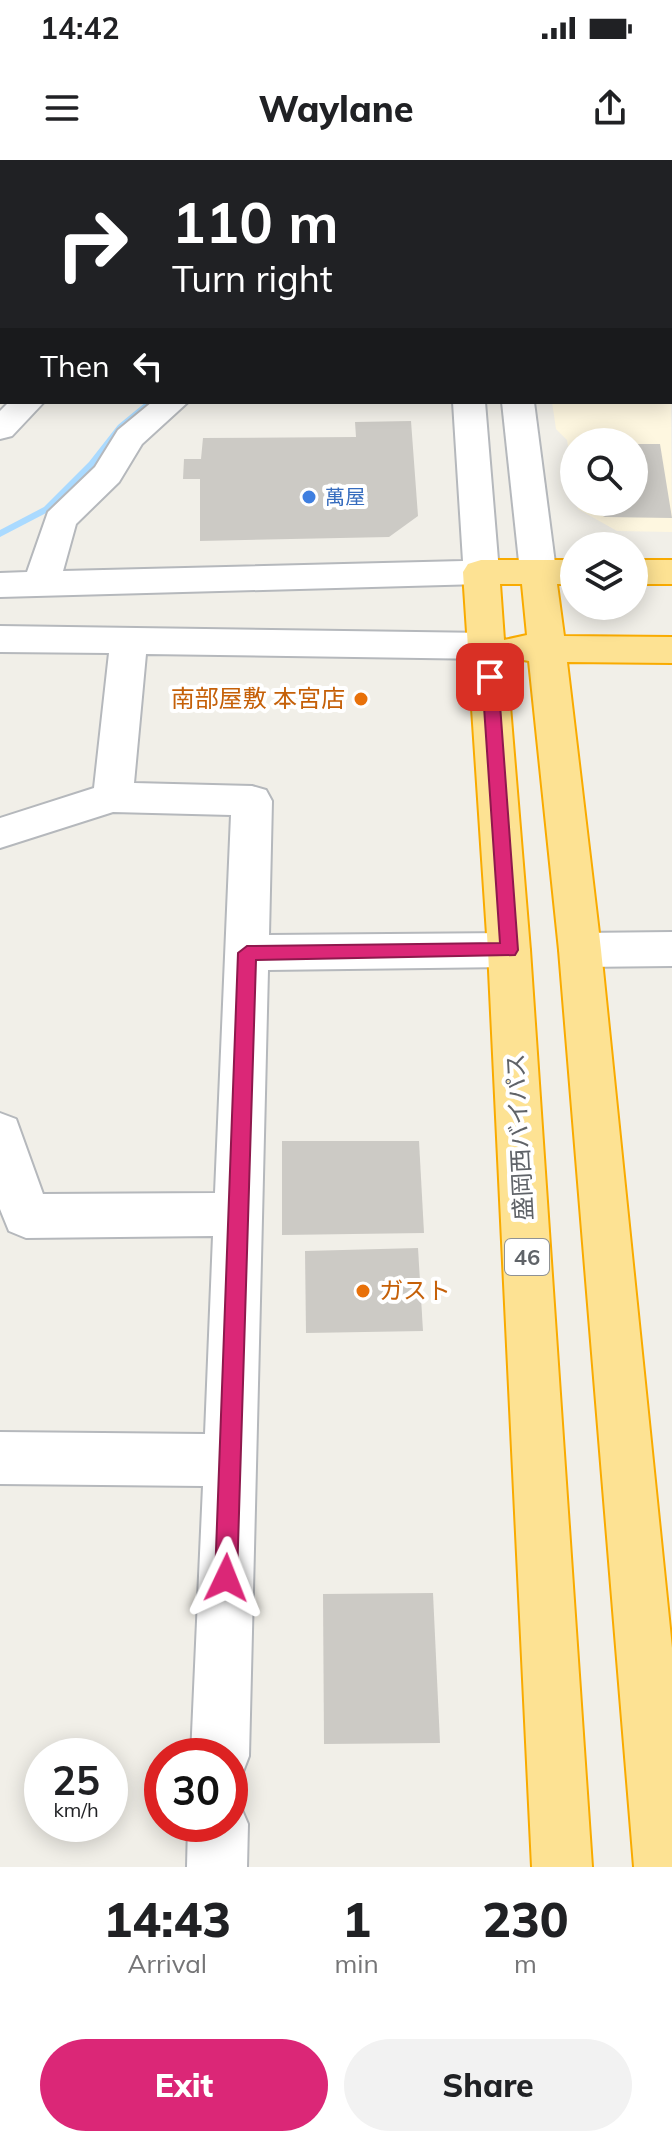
<!DOCTYPE html>
<html lang="en">
<head>
<meta charset="utf-8">
<style>
  body { margin:0; font-family:Mulish,"Noto Sans JP",sans-serif; background:#f2f2f2; color:#202124; height:100vh; display:flex; flex-direction:column; font-size:30px; white-space:nowrap }
  * { box-sizing:border-box; margin:0 }
  p { font-size:26px; color:#757577 }
  .icon { flex:none; width:44px; height:44px; fill:none; stroke:currentColor; stroke-width:2; stroke-linecap:round; stroke-linejoin:round }
  .map { position:relative; height:1707px; overflow:hidden }
  .sheet { display:flex; flex-direction:column; background:#fff; flex:1 }
  .sheet>* { flex:none }
  .top-card { position:absolute; left:0px; top:0px; width:672px; height:244px; box-shadow:0 4px 20px #0003; background:#202124; color:#fff; overflow:hidden }
  .fabs { position:absolute; left:560px; top:268px; display:grid; gap:16px }
  .fabs a { display:grid; place-items:center; width:88px; height:88px; border-radius:50%; background:#fff; box-shadow:0 4px 20px #0003; font-size:40px }
  .speed { position:absolute; left:24px; top:1578px; display:flex; gap:16px; font-size:40px; font-weight:700; text-align:center }
  .speed>* { display:grid; place-content:center; width:104px; height:104px; border-radius:50%; background:#fff; box-shadow:0 4px 20px #0003; line-height:1 }
  .speed small { font-size:20px; font-weight:400 }
  .speed .limit { border:12px solid #d22; background:#fff; color:#111 }
  .pin { position:absolute; display:grid; place-items:center; width:68px; height:68px; color:#fff; margin:-34px; border-radius:16px; box-shadow:0 4px 12px #0006 }
  .me { position:absolute; width:88px; margin:-44px; rotate:2deg; stroke-linejoin:round; filter:drop-shadow(0 0 6px #0008) }
  .turn { display:flex; align-items:center; gap:28px; height:168px; padding:0 40px; font-size:36px }
  .turn .icon { width:104px; height:104px; stroke-width:2.5 }
  .turn b { display:block; font-size:56px; line-height:68px }
  .then { display:flex; align-items:center; height:76px; padding:0 40px; background:#0003; gap:16px; font-size:30px }
  .eta { display:flex; justify-content:space-evenly; align-items:center; height:136px; text-align:center }
  .eta b { font-size:48px; font-weight:800; line-height:56px }
  .button { display:flex; gap:16px; margin-top:auto; padding:16px 40px }
  .button a { flex:1; height:92px; border-radius:48px; background:#db2777; color:#fff; font-size:32px; font-weight:800; line-height:92px; text-align:center }
  .button a+a { background:#f2f2f2; color:#202124 }
  .status { display:flex; justify-content:space-between; align-items:center; height:56px; padding:0 40px; background:#fff; direction:ltr }
  .status svg { height:22px; fill:currentColor }
  header { display:flex; justify-content:space-between; align-items:center; height:104px; padding:0 40px; background:#fff; font-size:36px; font-weight:800 }
  .map>svg:first-child { display:block }
  .commercial { fill:#fef7e0 }
  .green { fill:#c5e8c5 }
  .lines { fill:none; stroke-linecap:round; stroke-linejoin:round }
  .stream { fill:#aadaff; fill-rule:evenodd }
  .building { fill:#cccac5 }
  .minor-casing { stroke:#b5b8bc; stroke-width:4 }
  .highway-casing { stroke:#f9ab00; stroke-width:4 }
  .minor { fill:#fff; fill-rule:evenodd }
  .highway { fill:#fde293; fill-rule:evenodd }
  .route { fill:#db2777; stroke:#8e194d; stroke-width:2 }
  .shop-dot { fill:#3f7fe0; stroke:#fff; stroke-width:3 }
  .food-dot { fill:#e8710a; stroke:#fff; stroke-width:3 }
  .labels { text-anchor:middle; stroke-width:8; stroke-linejoin:round; paint-order:stroke }
  .far-shop-label { font-size:20px; fill:#366cbe; stroke:#fff; text-anchor:start }
  .shield { fill:#fff; stroke:#8f9295; stroke-width:2 }
  .shield-label { font-size:22px; font-weight:bold; fill:#5f6368 }
  .food-label { font-size:24px; fill:#c56008; stroke:#fff; text-anchor:end }
  .street-label { font-size:24px; fill:#5f6368; stroke:#fff }
</style>
</head>
<body>
<div class="status"><b>14:42</b><svg viewBox="0 0 49 12"><path d="M0 12V9h3v3zM5 12V6h3v6zM10 12V3h3v9zM15 12V0h3v12zM26 1h20v11H26zM47 4h2v5h-2z"/></svg></div>
<header><svg class="icon" aria-label="menu" viewBox="0 0 24 24"><path d="M4 6h16M4 12h16M4 18h16"/></svg>Waylane<svg class="icon" aria-label="share" viewBox="0 0 24 24"><path d="M12 15V3M7 8l5-5 5 5M5 13v7h14v-7"/></svg></header>
<div class="map">
<svg width="672" height="1707" viewBox="0 0 672 1707">
  <rect width="100%" height="100%" fill="#f1efe8"/>
  <polygon class="commercial" points="670,169 672,372 617,371 578,349 577,342 634,342 634,282 574,282 574,323 567,280 556,269 552,242 670,242"/>
  <polygon class="green" points="0,0 212,0 2,2 2,113"/>
  <g class="lines">
    <g class="stream">
      <polygon points="290,0 296,0 295,2 289,2"/>
      <polygon points="146,242 155,242 124,269 95,306 50,351 0,377 0,370 44,347 89,302 118,265"/>
    </g>
  </g>
  <g class="building">
    <polygon points="411,261 418,356 389,377 200,381 200,319 183,319 184,299 201,299 203,278 356,277 355,262"/>
    <polygon points="634,284 660,284 672,358 605,357 592,351 591,342 634,342"/>
    <polygon points="282,981 419,981 424,1073 282,1075"/>
    <polygon points="418,1088 423,1171 306,1173 305,1091"/>
    <polygon points="433,1433 440,1583 324,1584 323,1434"/>
  </g>
  <g class="lines">
    <defs>
      <g id="minor">
        <polygon points="296,0 324,0 295,2"/>
        <polygon points="438,0 466,0 467,2 439,2"/>
        <rect x="477" y="0" width="28" height="2"/>
        <rect x="641" y="0" width="28" height="2"/>
        <polygon points="670,57 672,58 672,84 670,83"/>
        <polygon points="0,212 2,213 2,233 0,232"/>
        <polygon points="9,242 44,242 12,276 0,279 0,251"/>
        <polygon points="152,242 188,242 142,284 119,322 76,364 63,411 463,401 453,242 485,242 499,412 494,420 481,424 0,437 0,413 27,412 48,352 95,307 118,270"/>
        <polygon points="502,242 534,242 556,411 551,419 538,423 525,419 520,411"/>
        <polygon points="0,466 488,473 501,477 506,486 501,495 488,499 146,494 134,623 252,626 266,630 272,641 269,775 509,773 524,778 530,790 524,802 509,807 268,810 249,1596 241,1617 230,1621 230,1596 191,1596 203,1326 0,1324 0,1272 205,1274 213,1076 26,1078 9,1071 0,1049 0,953 16,959 43,1034 215,1033 231,655 113,652 0,688 0,658 94,628 109,493 0,492"/>
        <polygon points="672,772 672,806 580,807 565,802 559,790 565,778 580,773"/>
        <polygon points="230,1639 239,1643 248,1664 247,1707 187,1707 188,1664 230,1664"/>
      </g>
      <g id="highway">
        <path d="M481 400H574V424H557L564 476 672 477V503L567 502 601 790 672 1488V1707H634L559 790 529 501 506 497 530 790 592 1707H532L488 790 463 412 468 404ZM500 424H522L527 475 504 480Z"/>
        <rect x="634" y="400" width="38" height="24"/>
      </g>
    </defs>
    <use href="#minor" class="minor-casing"/>
    <use href="#highway" class="highway-casing"/>
    <use href="#minor" class="minor"/>
    <use href="#highway" class="highway"/>
  </g>
  <polygon class="route" points="490,511 498,517 518,790 515,795 256,800 237,1418 234,1426 226,1430 218,1426 215,1418 238,793 247,786 500,783 482,517"/>
  <circle class="shop-dot" cx="309" cy="337" r="8"/>
  <g class="food-dot">
    <circle cx="361" cy="539" r="8"/>
    <circle cx="363" cy="1131" r="8"/>
  </g>
  <g class="labels">
    <g class="far-shop-label">
      <text x="325" y="344">萬屋</text>
    </g>
    <rect class="shield" x="505" y="1079" width="44" height="36" rx="6"/>
    <g class="shield-label">
      <text x="527" y="1105">46</text>
    </g>
    <g class="food-label">
      <text x="345" y="547">南部屋敷 本宮店</text>
      <text x="379" y="1139" text-anchor="start">ガスト</text>
    </g>
    <g class="street-label">
      <text transform="translate(520 977) rotate(-93)" y="8">盛岡西バイパス</text>
    </g>
  </g>
</svg>
<div class="fabs">
<a><svg class="icon" aria-label="search" viewBox="0 0 24 24"><circle cx="10" cy="10" r="6"/><path d="M15 15l6 6"/></svg></a>
<a><svg class="icon" aria-label="layers" viewBox="0 0 24 24"><path d="M12 4l9 5-9 5-9-5zM3 14l9 5 9-5"/></svg></a>
</div>
<div class="speed"><div>25<small>km/h</small></div><div class="limit">30</div></div>
<div class="pin" style="left:490px;top:517px;background:#d93025"><svg class="icon" aria-label="arrive" viewBox="0 0 24 24"><path d="M6 21V4h12l-3 4 3 4H6"/></svg></div>
<svg class="me" style="left:226px;top:1418px" viewBox="-20 -20 40 40"><path d="M0-17L14 15 0 8-14 15z" fill="#db2777" stroke="#fff" stroke-width="4"/></svg>
<div class="top-card">
<div class="turn"><svg class="icon" aria-label="right" viewBox="0 0 24 24"><path d="M7 20v-9h11M14 6l5 5-5 5"/></svg><div><b>110 m</b>Turn right</div></div>
<div class="then">Then<svg class="icon" aria-label="left" viewBox="0 0 24 24"><path d="M17 20v-9H6M10 6l-5 5 5 5"/></svg></div>
</div>
</div>
<section class="sheet">
<div class="eta">
<div><b>14:43</b><p>Arrival</p></div>
<div><b>1</b><p>min</p></div>
<div><b>230</b><p>m</p></div>
</div>
<div class="button"><a>Exit</a><a>Share</a></div>
</section>
</body>
</html>
